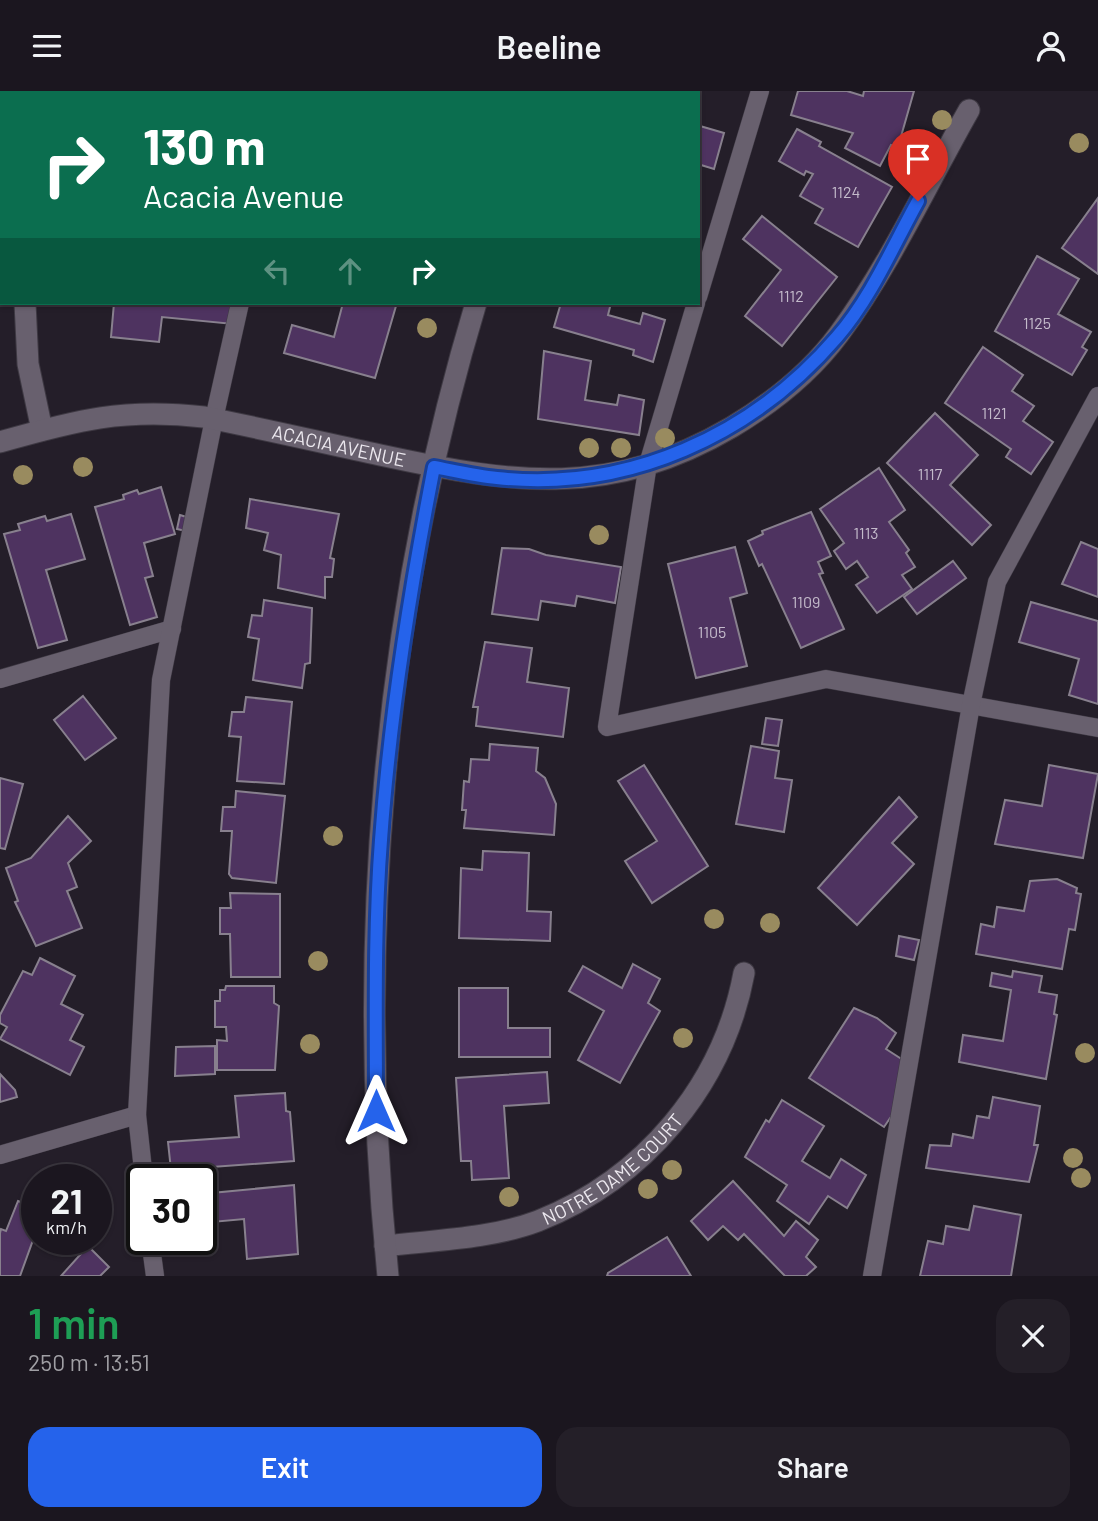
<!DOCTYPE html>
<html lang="en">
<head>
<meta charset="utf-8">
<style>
  body { margin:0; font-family:Barlow,sans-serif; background:#241f28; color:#f1f3f6; height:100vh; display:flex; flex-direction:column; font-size:26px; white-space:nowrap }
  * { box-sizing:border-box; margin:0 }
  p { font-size:23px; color:#a09fa4 }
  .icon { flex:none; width:38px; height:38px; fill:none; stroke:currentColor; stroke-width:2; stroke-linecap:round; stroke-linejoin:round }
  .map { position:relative; height:1185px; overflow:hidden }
  .side { display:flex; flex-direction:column; background:#1b161f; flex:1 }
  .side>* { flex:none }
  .guide { position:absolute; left:0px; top:0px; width:700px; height:214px; box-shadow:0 2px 5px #0004,0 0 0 2px #39353d; background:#0b6e4f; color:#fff; overflow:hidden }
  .speed { position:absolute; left:21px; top:1073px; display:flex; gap:14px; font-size:35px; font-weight:700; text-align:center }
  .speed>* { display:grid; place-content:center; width:91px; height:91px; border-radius:50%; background:#1b161f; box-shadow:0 2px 5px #0004,0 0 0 2px #39353d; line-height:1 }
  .speed small { font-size:18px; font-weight:400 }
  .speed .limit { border:4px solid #111; border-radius:10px; background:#fff; color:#111 }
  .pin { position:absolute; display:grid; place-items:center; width:60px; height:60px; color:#fff; margin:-72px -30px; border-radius:50% 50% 50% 0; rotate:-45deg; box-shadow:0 0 7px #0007 }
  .pin .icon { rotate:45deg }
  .me { position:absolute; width:77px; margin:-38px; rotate:0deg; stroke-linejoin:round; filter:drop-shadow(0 0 5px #0008) }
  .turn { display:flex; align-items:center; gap:24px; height:147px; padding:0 28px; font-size:32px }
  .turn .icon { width:91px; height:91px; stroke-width:2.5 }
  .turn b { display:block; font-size:49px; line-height:60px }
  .lanes { display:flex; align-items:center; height:66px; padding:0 28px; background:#0003; justify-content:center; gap:35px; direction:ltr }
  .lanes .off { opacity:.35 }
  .round { display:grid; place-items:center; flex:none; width:74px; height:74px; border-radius:21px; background:#241f28 }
  .head { display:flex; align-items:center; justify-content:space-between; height:119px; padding:0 28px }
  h1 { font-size:42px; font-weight:600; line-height:52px; color:#1e9e55 }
  .action { display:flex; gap:14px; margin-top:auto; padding:14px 28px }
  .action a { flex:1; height:80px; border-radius:21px; background:#2563eb; color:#fff; font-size:28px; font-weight:600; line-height:80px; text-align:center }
  .action a+a { background:#241f28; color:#f1f3f6 }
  header { display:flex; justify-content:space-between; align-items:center; height:91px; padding:0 28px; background:#1b161f; font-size:32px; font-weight:600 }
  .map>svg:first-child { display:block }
  .building { fill:#4e3360; stroke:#88808e; stroke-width:2 }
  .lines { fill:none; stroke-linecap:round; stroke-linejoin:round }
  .lane-casing { stroke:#3e3943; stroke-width:19 }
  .street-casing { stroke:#3e3943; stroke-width:23 }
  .lane { stroke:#68606e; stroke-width:18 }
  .street { stroke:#68606e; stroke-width:21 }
  .tree { fill:#998b5f }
  .route-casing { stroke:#184099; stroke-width:18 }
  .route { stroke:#2563eb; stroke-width:12 }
  .labels { text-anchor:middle; stroke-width:7; stroke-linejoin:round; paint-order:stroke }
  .number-label { font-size:16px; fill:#c4bbcb }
  .street-label { font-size:19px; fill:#ece8ef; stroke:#241e29 }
</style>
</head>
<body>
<header><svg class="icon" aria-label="menu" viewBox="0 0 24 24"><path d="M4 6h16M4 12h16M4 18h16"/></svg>Beeline<svg class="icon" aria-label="person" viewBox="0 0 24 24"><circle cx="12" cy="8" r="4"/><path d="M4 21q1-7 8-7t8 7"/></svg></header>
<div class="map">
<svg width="1098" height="1185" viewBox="0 0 1098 1185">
  <rect width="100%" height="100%" fill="#241e29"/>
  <g class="building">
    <polygon points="407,0 457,0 407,2"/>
    <polygon points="623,0 676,0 622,2"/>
    <polygon points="798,0 847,0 863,5 864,0 914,0 898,56 891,54 880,75 845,57 853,42 791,24"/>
    <polygon points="700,35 724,42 714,78 701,74 698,80"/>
    <polygon points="797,38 821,51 819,55 892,96 858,156 815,132 823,118 800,105 813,83 806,80 804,84 779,70"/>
    <polygon points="1098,107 1098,183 1062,157"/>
    <polygon points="762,125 837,186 782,255 745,225 781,179 743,148"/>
    <polygon points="1037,165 1079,188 1058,223 1091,241 1082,256 1087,259 1072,284 995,240"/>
    <polygon points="114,212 235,212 233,233 162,226 159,251 111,246"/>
    <polygon points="343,212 383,212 396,215 375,287 284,262 292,234 334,246"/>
    <polygon points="561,212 611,212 608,224 640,233 643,222 665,229 653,271 633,264 634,259 554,236"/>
    <polygon points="983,256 1023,284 1012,300 1034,315 1023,330 1053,351 1031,383 1006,366 1011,358 945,312"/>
    <polygon points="544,260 591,270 585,309 617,314 619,304 644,309 639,344 538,328"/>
    <polygon points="935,322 978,364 950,394 991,434 972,454 887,372"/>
    <polygon points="879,377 905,419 889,431 909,459 906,462 915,476 902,484 912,498 877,522 856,494 868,486 857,470 846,478 834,460 844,452 820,418"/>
    <polygon points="161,396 175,443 144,452 153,485 145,487 157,526 130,534 95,416 124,408 123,404 137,399 139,403"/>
    <polygon points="250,408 339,423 330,467 334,468 332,486 325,486 325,507 278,497 281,464 264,459 268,442 246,437"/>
    <polygon points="811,421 831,465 818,471 823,482 819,483 844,538 801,557 762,473 759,475 748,450 763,443 762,440"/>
    <polygon points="71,423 85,468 46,479 67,549 38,557 4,443 20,439 18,433 45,425 47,430"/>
    <polygon points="180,424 193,428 190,441 177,438"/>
    <polygon points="1081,451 1098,458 1098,506 1062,493"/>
    <polygon points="735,456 747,502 730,507 747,575 696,587 668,473"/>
    <polygon points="502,457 529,458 546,464 621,476 615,512 577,505 575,515 541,510 538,529 492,523"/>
    <polygon points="953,470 966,487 917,523 904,506"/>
    <polygon points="264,509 312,517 310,572 305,573 302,597 253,589 259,548 248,546 252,524 262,525"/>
    <polygon points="1031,511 1098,530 1098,613 1069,604 1079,568 1019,551"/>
    <polygon points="485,551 532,557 527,591 569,597 563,646 476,635 478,616 473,616"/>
    <polygon points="83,605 116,647 85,669 54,629"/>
    <polygon points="246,606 292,611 284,693 237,690 241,646 229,645 232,621 244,621"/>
    <polygon points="766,627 782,629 778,655 762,653"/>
    <polygon points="490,653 538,657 536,680 545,687 556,713 554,744 464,737 466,719 462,719 464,690 469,691 471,668 489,669"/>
    <polygon points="751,655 779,660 775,687 792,689 784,741 736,733"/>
    <polygon points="644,674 708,775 652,812 625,770 657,750 618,690"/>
    <polygon points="1049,674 1098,683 1083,767 995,753 1005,709 1042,715"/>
    <polygon points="0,687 23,693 5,758 0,757"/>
    <polygon points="236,700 285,705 276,792 232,787 229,783 232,740 221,740 223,716 235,716"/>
    <polygon points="899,706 917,726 892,752 914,773 857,834 818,797"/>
    <polygon points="68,725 91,750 68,772 77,796 67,800 82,837 36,855 15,811 18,810 6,777 31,767"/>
    <polygon points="483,760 529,762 527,820 551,821 550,850 459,847 461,777 482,779"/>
    <polygon points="1057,788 1077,797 1076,802 1081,803 1075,839 1069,838 1062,878 976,863 981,833 994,836 997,816 1024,820 1030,790"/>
    <polygon points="230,802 280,803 280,886 231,886 230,843 220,843 220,817 231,817"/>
    <polygon points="899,845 919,849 914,869 896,865"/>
    <polygon points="40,867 75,885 61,913 83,924 70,949 84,956 70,984 0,948 7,936 0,932 0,924 23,880 32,884"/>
    <polygon points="633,873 660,888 648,912 660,920 620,992 578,969 604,920 569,900 583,875 622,897"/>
    <polygon points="1013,880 1042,885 1039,901 1057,904 1054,923 1057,924 1046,988 959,971 963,944 1003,950 1011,899 990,895 992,882 1012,886"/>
    <polygon points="226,895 274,895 274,912 279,915 275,979 217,979 217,949 227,950 226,936 215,936 215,910 220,910 220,899 225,899"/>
    <polygon points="459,897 508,897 508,937 550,937 550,966 459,966"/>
    <polygon points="854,917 877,927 896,942 886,958 903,969 901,1011 884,1036 809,987"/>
    <polygon points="215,955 215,983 175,985 176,956"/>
    <polygon points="547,981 549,1012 504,1015 509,1087 472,1089 471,1070 461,1070 456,987"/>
    <polygon points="0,983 15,999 17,1006 0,1011"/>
    <polygon points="285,1002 286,1020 290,1021 294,1070 171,1079 168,1051 239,1046 235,1005"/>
    <polygon points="993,1006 1040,1015 1034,1054 1038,1054 1029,1091 926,1077 930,1054 951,1055 953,1043 973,1047 977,1025 989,1027"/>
    <polygon points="782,1009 824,1035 802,1070 830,1087 841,1068 866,1084 847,1117 828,1105 809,1133 777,1110 787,1094 745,1066 766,1029 769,1031"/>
    <polygon points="733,1090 784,1145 796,1130 818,1149 806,1166 816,1176 806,1185 785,1185 744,1143 738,1149 723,1135 708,1149 691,1130"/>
    <polygon points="294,1094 298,1163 247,1168 244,1128 201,1132 201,1103"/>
    <polygon points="18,1110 37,1118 37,1138 20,1185 0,1185 0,1142 1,1138 6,1140"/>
    <polygon points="974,1115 1021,1124 1011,1185 920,1185 928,1150 943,1153 946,1135 969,1139"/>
    <polygon points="667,1146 691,1185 607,1185 608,1182"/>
    <polygon points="88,1155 109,1176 100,1185 61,1185"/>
  </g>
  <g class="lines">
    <defs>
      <g id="lane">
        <polyline points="289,2 290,0"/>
        <polyline points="698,206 760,0"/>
        <polyline points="696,212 648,373 607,636 826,588 1098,637"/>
        <polyline points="0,588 172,538"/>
        <polyline points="0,1064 137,1024"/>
        <polyline points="144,1088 137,1024 161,589 214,328 240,212"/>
        <polyline points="150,1148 155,1185"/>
        <polyline points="872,1185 971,614 997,491 1098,305"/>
      </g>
      <g id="street">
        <polyline points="53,2 53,0"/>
        <polyline points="540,2 540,0"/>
        <polyline points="25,212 28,273 42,339"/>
        <path id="s1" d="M0 351C77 329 123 317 204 326 264 338 325 352 385 365 515 393 611 407 732 336 772 312 811 281 839 243 890 174 927 93 969 19"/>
        <path id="s2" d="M385 1155C436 1149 490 1148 538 1130 644 1088 723 995 744 882"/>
        <path d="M388 1185C355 861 382 524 476 212"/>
      </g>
    </defs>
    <use href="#lane" class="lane-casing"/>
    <use href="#street" class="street-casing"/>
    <use href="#lane" class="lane"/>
    <use href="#street" class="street"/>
  </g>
  <g class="tree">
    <circle cx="942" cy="29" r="10"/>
    <circle cx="1079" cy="52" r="10"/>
    <circle cx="427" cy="237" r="10"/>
    <circle cx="665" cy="347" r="10"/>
    <circle cx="589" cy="357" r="10"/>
    <circle cx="621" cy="357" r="10"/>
    <circle cx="83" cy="376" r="10"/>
    <circle cx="23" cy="384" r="10"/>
    <circle cx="599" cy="444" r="10"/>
    <circle cx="333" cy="745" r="10"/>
    <circle cx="714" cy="828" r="10"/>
    <circle cx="770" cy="832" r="10"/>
    <circle cx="318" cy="870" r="10"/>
    <circle cx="683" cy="947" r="10"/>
    <circle cx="310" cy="953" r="10"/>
    <circle cx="1085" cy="962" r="10"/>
    <circle cx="1073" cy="1067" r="10"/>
    <circle cx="672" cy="1079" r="10"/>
    <circle cx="1081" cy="1087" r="10"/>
    <circle cx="648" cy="1098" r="10"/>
    <circle cx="509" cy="1106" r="10"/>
  </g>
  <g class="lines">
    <defs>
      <path id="route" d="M376 1020C376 930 374 839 381 749 390 623 410 499 434 376 455 380 476 385 497 387 628 401 752 345 837 246 871 207 893 155 918 110"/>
    </defs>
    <use href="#route" class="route-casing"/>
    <use href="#route" class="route"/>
  </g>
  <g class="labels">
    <g class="number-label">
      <text x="846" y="107">1124</text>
      <text x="791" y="211">1112</text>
      <text x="1037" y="238">1125</text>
      <text x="994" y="328">1121</text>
      <text x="930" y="389">1117</text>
      <text x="866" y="448">1113</text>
      <text x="806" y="517">1109</text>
      <text x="712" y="547">1105</text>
    </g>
    <g class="street-label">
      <text dy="7" stroke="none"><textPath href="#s1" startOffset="345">ACACIA AVENUE</textPath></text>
      <text dy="7" stroke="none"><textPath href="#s2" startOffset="247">NOTRE DAME COURT</textPath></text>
    </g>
  </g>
</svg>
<div class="speed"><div>21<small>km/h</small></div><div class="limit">30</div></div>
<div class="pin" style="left:918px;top:110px;background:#d93025"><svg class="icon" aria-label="arrive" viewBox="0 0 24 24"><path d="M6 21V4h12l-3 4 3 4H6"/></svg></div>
<svg class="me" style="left:376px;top:1020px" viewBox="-20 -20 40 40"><path d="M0-17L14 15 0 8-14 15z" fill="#2563eb" stroke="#fff" stroke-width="4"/></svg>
<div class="guide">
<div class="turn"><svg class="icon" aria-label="right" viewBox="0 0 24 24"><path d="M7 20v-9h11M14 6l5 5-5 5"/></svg><div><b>130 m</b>Acacia Avenue</div></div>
<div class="lanes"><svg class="icon off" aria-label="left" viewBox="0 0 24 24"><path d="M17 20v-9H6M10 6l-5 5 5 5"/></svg><svg class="icon off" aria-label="ahead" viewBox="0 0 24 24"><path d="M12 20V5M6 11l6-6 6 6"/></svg><svg class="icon" aria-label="right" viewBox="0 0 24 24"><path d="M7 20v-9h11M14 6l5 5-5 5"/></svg></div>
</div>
</div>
<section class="side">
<div class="head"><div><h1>1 min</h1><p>250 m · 13:51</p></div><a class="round"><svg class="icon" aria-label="close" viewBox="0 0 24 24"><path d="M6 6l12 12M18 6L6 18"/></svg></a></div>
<div class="action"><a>Exit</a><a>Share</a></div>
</section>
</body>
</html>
